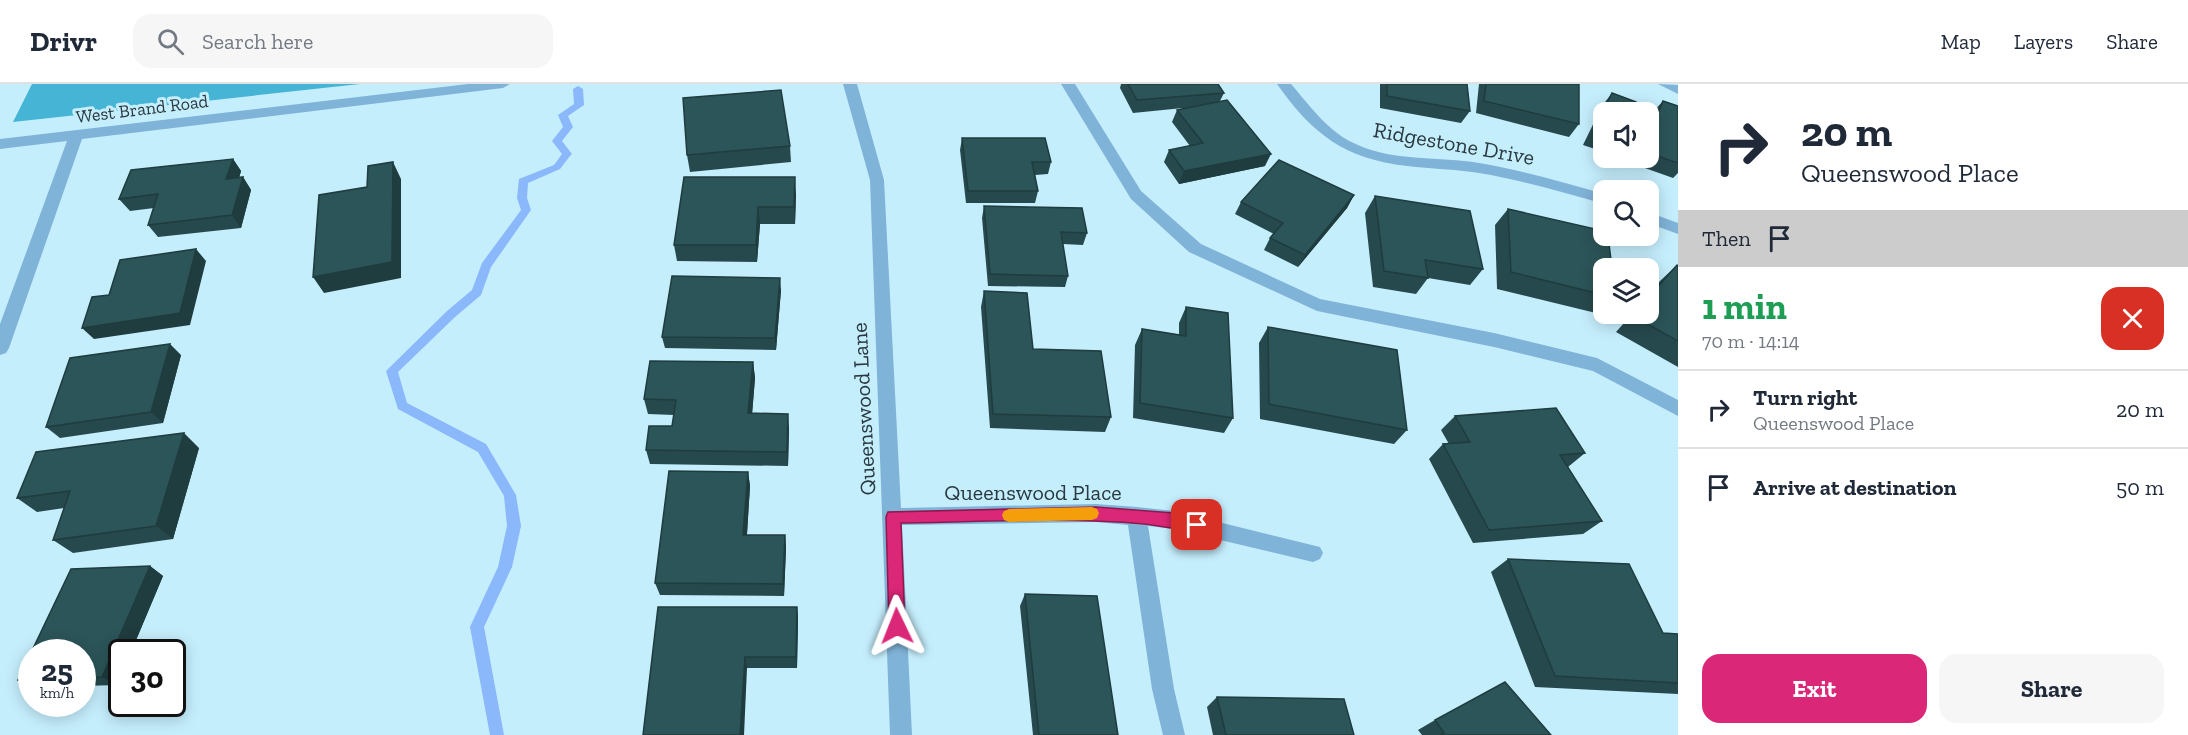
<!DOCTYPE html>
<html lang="en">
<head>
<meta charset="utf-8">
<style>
  body { margin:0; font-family:"Zilla Slab",serif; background:#f6f6f7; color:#1f2937; height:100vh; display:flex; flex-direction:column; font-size:22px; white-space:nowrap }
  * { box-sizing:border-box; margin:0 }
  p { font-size:20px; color:#747a83 }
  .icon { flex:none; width:33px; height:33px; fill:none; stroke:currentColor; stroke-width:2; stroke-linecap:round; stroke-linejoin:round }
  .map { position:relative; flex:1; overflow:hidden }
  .panel { display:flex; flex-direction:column; background:#fff; width:510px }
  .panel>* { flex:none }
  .guide { background:#fff; color:#1f2937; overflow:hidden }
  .controls { position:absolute; left:1593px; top:18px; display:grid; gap:12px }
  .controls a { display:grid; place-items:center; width:66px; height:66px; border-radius:12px; background:#fff; box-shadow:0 3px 15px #0003; font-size:30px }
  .speed { position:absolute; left:18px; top:555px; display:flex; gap:12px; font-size:30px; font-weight:700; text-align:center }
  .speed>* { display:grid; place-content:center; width:78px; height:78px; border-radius:50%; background:#fff; box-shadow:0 3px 15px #0003; line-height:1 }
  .speed small { font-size:15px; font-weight:400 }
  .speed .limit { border:3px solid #111; border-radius:9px; background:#fff; color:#111 }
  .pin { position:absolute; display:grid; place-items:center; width:51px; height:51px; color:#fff; margin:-26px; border-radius:12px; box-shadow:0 3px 9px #0006 }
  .me { position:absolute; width:66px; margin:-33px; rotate:358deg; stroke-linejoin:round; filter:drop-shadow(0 0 4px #0008) }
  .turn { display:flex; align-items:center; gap:21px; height:126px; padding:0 24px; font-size:27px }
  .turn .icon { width:78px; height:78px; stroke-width:2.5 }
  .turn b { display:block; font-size:42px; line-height:51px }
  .then { display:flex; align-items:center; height:57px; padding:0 24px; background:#0003; gap:12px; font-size:22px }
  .round { display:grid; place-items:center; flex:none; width:63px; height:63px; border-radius:18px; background:#f6f6f7 }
  .overview { display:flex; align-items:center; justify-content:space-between; height:102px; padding:0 24px }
  h1 { font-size:36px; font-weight:800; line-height:45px; color:#1e9e55 }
  .action { display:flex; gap:12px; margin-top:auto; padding:12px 24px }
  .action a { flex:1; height:69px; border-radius:18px; background:#db2777; color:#fff; font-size:24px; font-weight:800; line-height:69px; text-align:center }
  .action a+a { background:#f6f6f7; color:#1f2937 }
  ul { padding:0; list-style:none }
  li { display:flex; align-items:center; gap:18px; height:78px; padding:0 24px; border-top:2px solid #e0e1e3 }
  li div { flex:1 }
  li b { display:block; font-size:22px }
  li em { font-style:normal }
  header { display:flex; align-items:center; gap:36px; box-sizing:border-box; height:84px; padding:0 30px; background:#fff; border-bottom:2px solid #e0e1e3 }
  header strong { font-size:28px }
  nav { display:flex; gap:33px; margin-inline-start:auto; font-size:21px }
  .search { width:420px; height:54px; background:#f6f6f7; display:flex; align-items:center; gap:15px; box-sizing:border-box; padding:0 21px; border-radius:18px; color:#747a83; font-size:22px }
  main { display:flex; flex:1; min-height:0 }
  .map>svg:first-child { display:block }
  .forest { fill:#46b4d4 }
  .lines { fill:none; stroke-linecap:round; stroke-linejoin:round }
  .stream { fill:#8bb7fb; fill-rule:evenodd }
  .minor { fill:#80b3d8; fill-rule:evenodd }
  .wall { fill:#26494d }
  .shaded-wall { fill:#1f3c3e }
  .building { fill:#2c5559; stroke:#1f3c3e; stroke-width:1.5 }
  .route { fill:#db2777; stroke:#8e194d; stroke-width:1.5 }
  .slow { fill:#f59e0b }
  .labels { text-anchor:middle; stroke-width:6; stroke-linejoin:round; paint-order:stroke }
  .far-street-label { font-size:18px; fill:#29393f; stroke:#c5eefd }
  .street-label { font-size:22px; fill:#29393f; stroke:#c5eefd }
</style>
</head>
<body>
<header>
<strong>Drivr</strong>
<div class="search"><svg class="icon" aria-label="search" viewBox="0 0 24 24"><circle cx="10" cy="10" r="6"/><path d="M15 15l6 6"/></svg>Search here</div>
<nav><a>Map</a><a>Layers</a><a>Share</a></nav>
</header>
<main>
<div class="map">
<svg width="1678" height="651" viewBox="0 0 1678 651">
  <rect width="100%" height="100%" fill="#c5eefd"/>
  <polygon class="forest" points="32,0 360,0 13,38"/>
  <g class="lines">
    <polygon class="stream" points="578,2 583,5 584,21 568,32 573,43 562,57 572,70 570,72 560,85 528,99 527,114 531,126 491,183 481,211 455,233 398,288 407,319 486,360 516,411 521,442 512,483 484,543 504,651 490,651 470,543 498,483 507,442 504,412 478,368 398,325 386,287 447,227 472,206 482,179 521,126 517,114 519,95 554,81 562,70 552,57 563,43 558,31 574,20 573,5"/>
    <g class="minor">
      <polygon points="468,0 510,0 503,4 82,55 9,264 6,269 0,271 0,240 67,57 0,65 0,55"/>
      <polygon points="843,0 857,0 884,96 901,424 1096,420 1137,423 1174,427 1320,463 1323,469 1320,475 1313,478 1174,445 1148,442 1174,605 1185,651 1163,651 1152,605 1128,441 1096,438 902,441 912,651 890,651 870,96"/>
      <polygon points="1061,0 1075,0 1141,107 1201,160 1320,215 1494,249 1597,274 1678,316 1678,332 1593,287 1494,263 1317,227 1189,168 1131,115"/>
      <path d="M1277 0H1291C1311 23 1329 49 1358 61 1395 78 1440 72 1479 79 1521 86 1563 98 1604 110V120C1563 108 1521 96 1479 89 1455 85 1431 85 1407 82 1345 75 1312 50 1277 0Z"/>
      <polygon points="1658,0 1678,1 1678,10"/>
      <polygon points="1648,128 1678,139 1678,150 1648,139"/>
    </g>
  </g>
  <g class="wall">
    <polygon points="1121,0 1218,0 1224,9 1220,17 1265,82 1179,100 1164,78 1169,66 1190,62 1172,38 1177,26 1183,24 1133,29 1120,4"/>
    <polygon points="1380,0 1467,0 1470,27 1461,39 1380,24"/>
    <polygon points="1479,0 1579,0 1579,40 1569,53 1476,29"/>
    <polygon points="1612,9 1604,28 1604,68 1583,61 1602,22"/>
    <polygon points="1663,17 1678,22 1678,89 1673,94 1617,74 1648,74 1648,34 1650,35 1652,29"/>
    <polygon points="962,54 1051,78 1048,90 1035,91 1038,107 1035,119 966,119 960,66"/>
    <polygon points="790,62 791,78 690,88 687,71"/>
    <polygon points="233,75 241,87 239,94 243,93 251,106 241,144 158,153 148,141 154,124 130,127 119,115"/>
    <polygon points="684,93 796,110 795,140 760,140 757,178 677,177 674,161"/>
    <polygon points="1354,111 1347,124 1298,183 1264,166 1270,154 1274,150 1235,130 1241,118"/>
    <polygon points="1375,112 1483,185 1470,201 1428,194 1416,210 1373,203 1365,129"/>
    <polygon points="984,122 1087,149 1083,161 1063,160 1068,192 1065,203 988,202 982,134"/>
    <polygon points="1508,125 1604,184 1604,226 1600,230 1497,205 1495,141"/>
    <polygon points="1677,181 1678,182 1678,283 1616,248 1632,230 1648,230 1648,210 1660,197"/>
    <polygon points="781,206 776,266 665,264 662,253"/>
    <polygon points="984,207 1033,265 1111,333 1105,348 990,344 981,223"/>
    <polygon points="1186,223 1233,334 1224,349 1133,334 1135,261 1142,245 1179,251 1179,239"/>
    <polygon points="1268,243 1407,346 1394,360 1260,335 1259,259"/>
    <polygon points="181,271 163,339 60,354 46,343"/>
    <polygon points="753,278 755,294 752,329 789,344 788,382 650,380 646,366 672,342 674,331 648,330 644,315"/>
    <polygon points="1455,332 1585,369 1568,383 1602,437 1583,450 1473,459 1429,375 1443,360 1449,360 1441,346"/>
    <polygon points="199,364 173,455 73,469 53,456 64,424 37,428 17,414"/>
    <polygon points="748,388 750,402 747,451 785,451 786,464 784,512 660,511 655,499"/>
    <polygon points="1508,475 1663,549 1678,550 1678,610 1535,603 1491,488"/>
    <polygon points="150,482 163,492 131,568 122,568 122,591 117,601 82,602 82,568 32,568 32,602 18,596 71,485"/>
    <polygon points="1025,510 1118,651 1033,651 1020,522"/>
    <polygon points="797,523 798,534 797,584 747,584 643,651"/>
    <polygon points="1217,613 1354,651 1213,651 1207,623"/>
    <polygon points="1435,636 1551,651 1422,651 1418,646"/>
  </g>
  <g class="shaded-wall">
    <polygon points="1271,70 1265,82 1179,100 1184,87"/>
    <polygon points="233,75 241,87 235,108 226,95"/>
    <polygon points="393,78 401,95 401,194 324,209 313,193"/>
    <polygon points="243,93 251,106 241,144 232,131"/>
    <polygon points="795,93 796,110 795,140 794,123"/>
    <polygon points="1354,111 1347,124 1298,183 1305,171"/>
    <polygon points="758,123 760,140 757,178 756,161"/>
    <polygon points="196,165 206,177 190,241 94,255 82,244"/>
    <polygon points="780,194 781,206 776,266 775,254"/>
    <polygon points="170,260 181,271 163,339 151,328"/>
    <polygon points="753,278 755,294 751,344 748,329"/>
    <polygon points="788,330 789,344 788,382 787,368"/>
    <polygon points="184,349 199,364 173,455 156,442"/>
    <polygon points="748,388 750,402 746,464 743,451"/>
    <polygon points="785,451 786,464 784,512 783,500"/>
    <polygon points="150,482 163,492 131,568 122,568 122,591 117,601 102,593"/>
    <polygon points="797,523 798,534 797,584 796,573"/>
    <polygon points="745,573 747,584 744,651 740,651"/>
  </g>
  <g class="building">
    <polygon points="1128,0 1218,0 1224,9 1137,16"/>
    <polygon points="1387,0 1467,0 1470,27 1387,12"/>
    <polygon points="1486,0 1579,0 1579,40 1484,17"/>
    <polygon points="781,6 790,62 687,71 683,14"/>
    <polygon points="1612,9 1636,18 1632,28 1604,28 1604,52 1593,48"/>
    <polygon points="1227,16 1271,70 1184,87 1169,66 1203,59 1177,26"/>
    <polygon points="1663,17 1678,22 1678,79 1648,69 1648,34 1655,36"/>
    <polygon points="962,54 1045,54 1051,78 1032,78 1038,107 968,107"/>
    <polygon points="233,75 226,95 243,93 232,131 148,141 158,110 119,115 131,86"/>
    <polygon points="1279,76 1354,111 1305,171 1270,154 1283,139 1241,118"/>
    <polygon points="393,78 392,178 313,193 319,111 367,103 368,82"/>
    <polygon points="684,93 795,93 794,123 758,123 756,161 674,161"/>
    <polygon points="1375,112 1470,127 1483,185 1425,176 1428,194 1384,187"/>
    <polygon points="984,122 1082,124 1087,149 1061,148 1068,192 990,190"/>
    <polygon points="1508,125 1604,147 1604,152 1608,152 1612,184 1604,184 1604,211 1511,188"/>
    <polygon points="196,165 180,229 82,244 92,213 109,211 120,176"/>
    <polygon points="1677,181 1678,182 1678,257 1633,232 1635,230 1648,230 1648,214"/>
    <polygon points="672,192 780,194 775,254 662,253"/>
    <polygon points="984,207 1027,209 1033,265 1101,267 1111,333 993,330"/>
    <polygon points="1186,223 1228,229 1233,334 1140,319 1142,245 1186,252"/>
    <polygon points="1268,243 1397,266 1407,346 1269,320"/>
    <polygon points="170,260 151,328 46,343 70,274"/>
    <polygon points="650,277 753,278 748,329 788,330 787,368 646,366 649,342 672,342 676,316 644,315"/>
    <polygon points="1556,324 1585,369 1560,371 1602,437 1489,446 1443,360 1470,358 1455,332"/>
    <polygon points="184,349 156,442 53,456 70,407 17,414 36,368"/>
    <polygon points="669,387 748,388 743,451 785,451 783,500 655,499"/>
    <polygon points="1508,475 1629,480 1663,549 1678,550 1678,599 1555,592"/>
    <polygon points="150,482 102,593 82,594 82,568 32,568 32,596 18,596 71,485"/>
    <polygon points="1025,510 1097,512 1118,651 1039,651"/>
    <polygon points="658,523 797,523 796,573 745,573 740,651 643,651"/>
    <polygon points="1505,598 1551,651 1440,651 1444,649 1435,636"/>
    <polygon points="1217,613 1344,615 1354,651 1226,651"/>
  </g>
  <path class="route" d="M1096 423 1174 429 1202 436 1205 441 1202 446C1195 449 1156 441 1144 440 1063 433 982 438 901 439L905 542 903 547 897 549 892 547 889 542 886 433 888 428Z"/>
  <polygon class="slow" points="1092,423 1097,425 1099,429 1097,434 1092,436 1009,438 1004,436 1002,431 1004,427 1009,425"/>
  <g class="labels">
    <g class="far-street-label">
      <text transform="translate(142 25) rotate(-7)" y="6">West Brand Road</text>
    </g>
    <g class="street-label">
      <text transform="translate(1454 59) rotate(10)" y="8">Ridgestone Drive</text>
      <text transform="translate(863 325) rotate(-93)" y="8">Queenswood Lane</text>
      <text x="1033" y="416">Queenswood Place</text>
    </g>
  </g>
</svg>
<div class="controls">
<a><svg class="icon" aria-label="sound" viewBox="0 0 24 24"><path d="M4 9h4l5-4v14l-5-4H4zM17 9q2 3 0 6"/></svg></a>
<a><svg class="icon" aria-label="search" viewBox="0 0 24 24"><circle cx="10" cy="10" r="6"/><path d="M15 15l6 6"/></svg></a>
<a><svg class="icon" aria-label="layers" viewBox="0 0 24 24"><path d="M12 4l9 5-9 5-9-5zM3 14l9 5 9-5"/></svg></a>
</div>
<div class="speed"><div>25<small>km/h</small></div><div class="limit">30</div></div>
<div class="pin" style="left:1197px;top:441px;background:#d93025"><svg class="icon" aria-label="arrive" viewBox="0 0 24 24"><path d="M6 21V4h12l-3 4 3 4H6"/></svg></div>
<svg class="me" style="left:897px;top:542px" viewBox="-20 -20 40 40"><path d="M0-17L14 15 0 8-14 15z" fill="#db2777" stroke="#fff" stroke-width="4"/></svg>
</div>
<section class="panel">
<div class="guide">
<div class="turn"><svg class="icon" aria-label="right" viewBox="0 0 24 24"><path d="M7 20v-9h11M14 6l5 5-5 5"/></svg><div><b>20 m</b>Queenswood Place</div></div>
<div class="then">Then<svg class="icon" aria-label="arrive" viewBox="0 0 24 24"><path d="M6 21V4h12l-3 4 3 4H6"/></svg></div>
</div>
<div class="overview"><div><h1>1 min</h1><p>70 m · 14:14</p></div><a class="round" style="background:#d93025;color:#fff"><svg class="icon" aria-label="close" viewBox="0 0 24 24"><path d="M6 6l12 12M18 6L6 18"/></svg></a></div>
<ul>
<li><svg class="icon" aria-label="right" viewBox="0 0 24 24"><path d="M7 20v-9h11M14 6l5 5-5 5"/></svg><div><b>Turn right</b><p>Queenswood Place</p></div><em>20 m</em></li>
<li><svg class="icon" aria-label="arrive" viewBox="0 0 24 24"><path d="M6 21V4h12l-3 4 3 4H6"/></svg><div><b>Arrive at destination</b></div><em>50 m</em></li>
</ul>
<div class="action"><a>Exit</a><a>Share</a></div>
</section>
</main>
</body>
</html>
